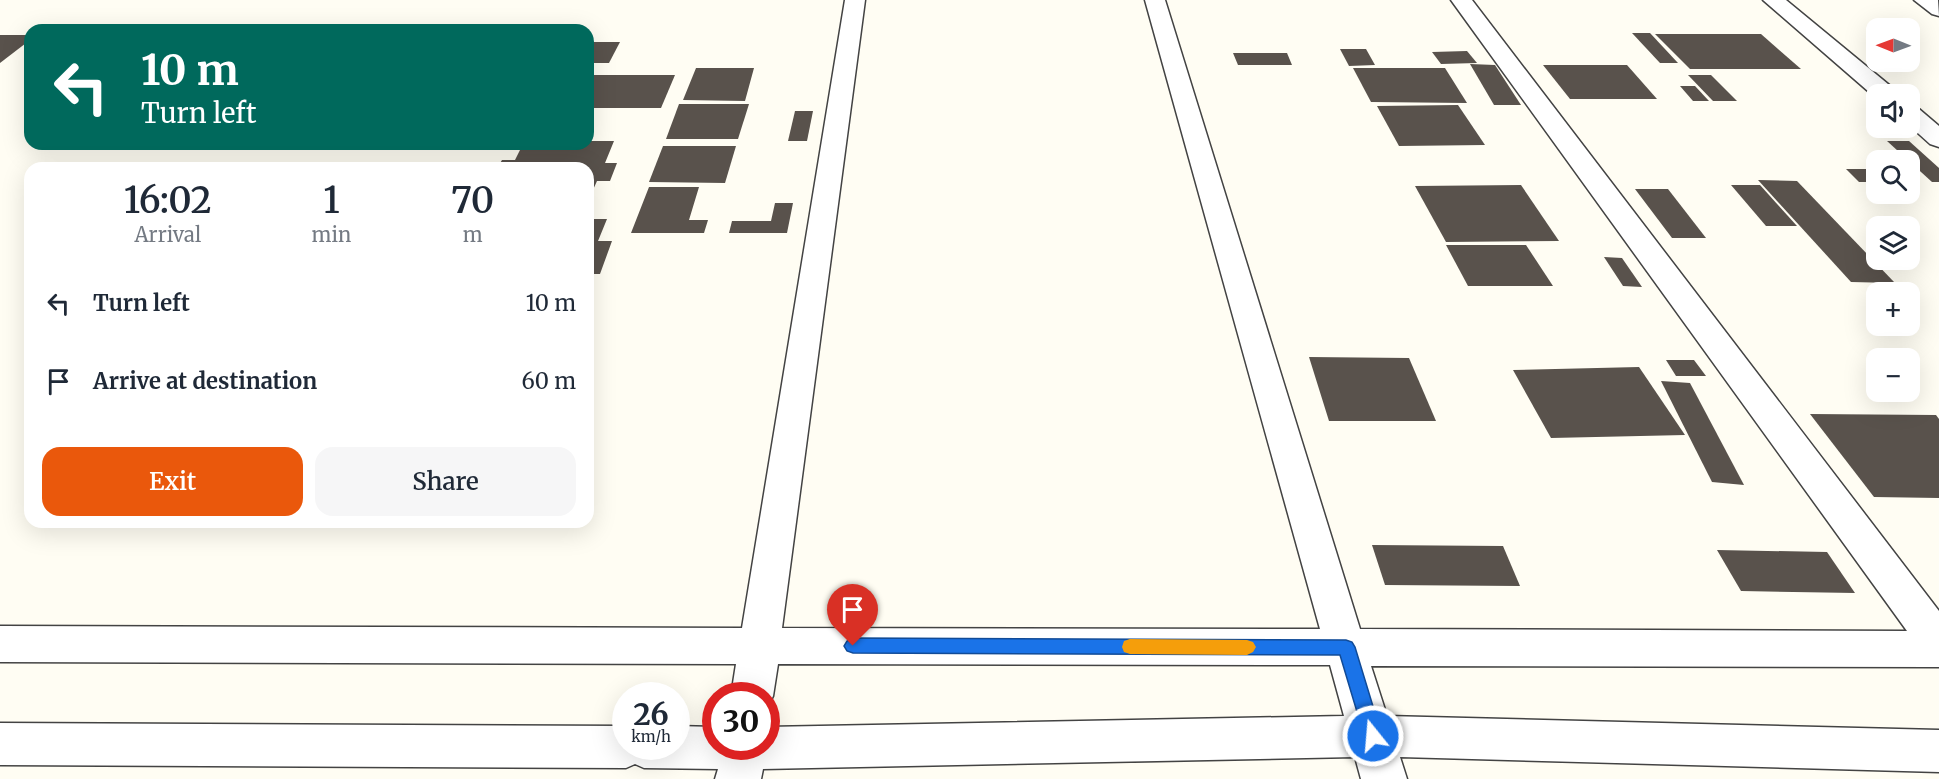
<!DOCTYPE html>
<html lang="en">
<head>
<meta charset="utf-8">
<style>
  body { margin:0; font-family:Merriweather,serif; background:#f6f6f7; color:#1f2937; height:100vh; display:flex; flex-direction:column; font-size:22px; white-space:nowrap }
  * { box-sizing:border-box; margin:0 }
  p { font-size:20px; color:#747a83 }
  .icon { flex:none; width:33px; height:33px; fill:none; stroke:currentColor; stroke-width:2; stroke-linecap:round; stroke-linejoin:round }
  .map { position:relative; flex:1; overflow:hidden }
  .drawer { position:absolute; left:24px; top:162px; width:570px; height:366px; display:flex; flex-direction:column; background:#fff; border-radius:18px; box-shadow:0 6px 24px #0002 }
  .drawer>* { flex:none }
  .banner { position:absolute; left:24px; top:24px; width:570px; height:126px; border-radius:18px; box-shadow:0 6px 24px #0002; background:#00695c; color:#fff; overflow:hidden }
  .needle { width:39px; rotate:271deg }
  .controls { position:absolute; left:1866px; top:18px; display:grid; gap:12px }
  .controls a { display:grid; place-items:center; width:54px; height:54px; border-radius:12px; background:#fff; box-shadow:0 6px 24px #0002; font-size:30px }
  .speed { position:absolute; left:612px; top:682px; display:flex; gap:12px; font-size:30px; font-weight:700; text-align:center }
  .speed>* { display:grid; place-content:center; width:78px; height:78px; border-radius:50%; background:#fff; box-shadow:0 6px 24px #0002; line-height:1 }
  .speed small { font-size:15px; font-weight:400 }
  .speed .limit { border:9px solid #d22; background:#fff; color:#111 }
  .pin { position:absolute; display:grid; place-items:center; width:51px; height:51px; color:#fff; margin:-62px -26px; border-radius:50% 50% 50% 0; rotate:-45deg; box-shadow:0 0 6px #0007 }
  .pin .icon { rotate:45deg }
  .me { position:absolute; width:66px; margin:-33px; rotate:343deg; stroke-linejoin:round; filter:drop-shadow(0 0 4px #0008) }
  .turn { display:flex; align-items:center; gap:21px; height:126px; padding:0 18px; font-size:27px }
  .turn .icon { width:78px; height:78px; stroke-width:2.5 }
  .turn b { display:block; font-size:42px; line-height:51px }
  .eta { display:flex; justify-content:space-evenly; align-items:center; height:102px; text-align:center }
  .eta b { font-size:36px; font-weight:600; line-height:42px }
  .primary-button { display:flex; gap:12px; margin-top:auto; padding:12px 18px }
  .primary-button a { flex:1; height:69px; border-radius:18px; background:#ea580c; color:#fff; font-size:24px; font-weight:600; line-height:69px; text-align:center }
  .primary-button a+a { background:#f6f6f7; color:#1f2937 }
  ul { padding:0; list-style:none }
  li { display:flex; align-items:center; gap:18px; height:78px; padding:0 18px }
  li div { flex:1 }
  li b { display:block; font-size:22px }
  li em { font-style:normal }
  .map>svg:first-child { display:block }
  .building { fill:#59524c }
  .lines { fill:none; stroke-linecap:round; stroke-linejoin:round }
  .minor-casing { stroke:#434343; stroke-width:3 }
  .minor { fill:#fff; fill-rule:evenodd }
  .route { fill:#1a73e8; stroke:#114b97; stroke-width:1.5 }
  .slow { fill:#f59e0b }
</style>
</head>
<body>
<div class="map">
<svg width="1939" height="779" viewBox="0 0 1939 779">
  <rect width="100%" height="100%" fill="#fffdf3"/>
  <g class="building">
    <polygon points="1632,33 1650,33 1678,63 1660,63"/>
    <polygon points="1655,34 1761,34 1801,69 1690,69"/>
    <polygon points="0,35 30,35 30,40 0,63"/>
    <polygon points="588,42 620,42 609,63 588,63"/>
    <polygon points="1340,49 1366,49 1375,65 1349,66"/>
    <polygon points="1467,51 1477,63 1441,64 1432,52"/>
    <polygon points="1233,53 1287,53 1292,65 1238,65"/>
    <polygon points="1470,64 1495,65 1521,105 1494,105"/>
    <polygon points="1543,65 1627,65 1657,99 1570,99"/>
    <polygon points="696,68 754,68 745,101 683,100"/>
    <polygon points="1353,68 1445,68 1467,103 1371,102"/>
    <polygon points="588,75 675,75 661,108 588,108"/>
    <polygon points="1688,75 1711,75 1737,101 1713,101"/>
    <polygon points="1680,86 1695,86 1709,101 1693,101"/>
    <polygon points="679,104 749,104 738,139 666,139"/>
    <polygon points="1458,105 1485,145 1399,146 1377,106"/>
    <polygon points="795,111 813,111 807,141 788,141"/>
    <polygon points="588,141 614,141 605,163 617,163 610,181 597,181 588,201 588,168 497,168 502,160 515,160 523,144 588,144"/>
    <polygon points="1887,141 1909,141 1939,168 1939,182 1932,182"/>
    <polygon points="663,146 736,146 725,183 649,182"/>
    <polygon points="1846,169 1876,169 1876,182 1859,182"/>
    <polygon points="1758,180 1797,181 1895,283 1851,282"/>
    <polygon points="1521,185 1559,241 1446,242 1415,186"/>
    <polygon points="1731,185 1760,185 1797,226 1766,226"/>
    <polygon points="649,187 699,187 689,220 708,220 704,233 631,233"/>
    <polygon points="1635,189 1668,189 1706,238 1672,238"/>
    <polygon points="775,203 793,203 787,233 729,233 732,221 771,221"/>
    <polygon points="588,219 607,219 598,241 612,241 600,274 588,274"/>
    <polygon points="1446,245 1526,245 1553,286 1468,286"/>
    <polygon points="1604,257 1622,258 1642,287 1623,286"/>
    <polygon points="1309,357 1409,358 1436,421 1329,421"/>
    <polygon points="1666,360 1694,360 1706,376 1676,376"/>
    <polygon points="1639,367 1685,435 1551,438 1513,370"/>
    <polygon points="1661,381 1690,383 1744,485 1712,482"/>
    <polygon points="1810,414 1936,415 1939,419 1939,498 1874,497"/>
    <polygon points="1372,545 1503,546 1520,586 1385,585"/>
    <polygon points="1717,550 1827,552 1855,593 1741,591"/>
  </g>
  <g class="lines">
    <defs>
      <g id="minor">
        <polygon points="845,0 865,0 782,628 1320,629 1145,0 1165,0 1360,629 1907,631 1451,0 1472,0 1939,611 1939,667 1371,666 1387,716 1939,730 1939,772 1400,757 1407,779 1361,779 1355,757 763,769 761,779 715,779 718,769 644,768 635,764 626,768 0,765 0,723 626,726 626,747 676,747 676,726 716,727 716,747 766,747 766,727 1344,716 1330,665 778,664 773,696 766,710 766,696 731,696 736,664 0,662 0,626 742,628"/>
        <polygon points="1763,0 1786,0 1894,89 1898,94 1876,94 1876,98"/>
        <polygon points="1914,0 1938,0 1939,16 1932,14"/>
        <polygon points="1910,107 1919,109 1939,126 1939,147 1930,144 1910,126"/>
      </g>
    </defs>
    <use href="#minor" class="minor-casing"/>
    <use href="#minor" class="minor"/>
  </g>
  <polygon class="route" points="853,638 1346,640 1352,642 1355,647 1382,736 1379,742 1373,744 1366,742 1340,655 853,653 847,651 844,646 847,641"/>
  <polygon class="slow" points="1130,639 1247,640 1253,642 1256,647 1253,652 1247,655 1130,654 1124,652 1122,647 1124,641"/>
</svg>
<div class="controls">
<a><svg class="needle" viewBox="-14 -14 28 28"><path d="M0-13l5 13h-10z" fill="#e53935"/><path d="M0 13l5-13h-10z" fill="#747a83"/></svg></a>
<a><svg class="icon" aria-label="sound" viewBox="0 0 24 24"><path d="M4 9h4l5-4v14l-5-4H4zM17 9q2 3 0 6"/></svg></a>
<a><svg class="icon" aria-label="search" viewBox="0 0 24 24"><circle cx="10" cy="10" r="6"/><path d="M15 15l6 6"/></svg></a>
<a><svg class="icon" aria-label="layers" viewBox="0 0 24 24"><path d="M12 4l9 5-9 5-9-5zM3 14l9 5 9-5"/></svg></a>
<a>+</a>
<a>−</a>
</div>
<div class="speed"><div>26<small>km/h</small></div><div class="limit">30</div></div>
<div class="pin" style="left:853px;top:646px;background:#d93025"><svg class="icon" aria-label="arrive" viewBox="0 0 24 24"><path d="M6 21V4h12l-3 4 3 4H6"/></svg></div>
<svg class="me" style="left:1373px;top:736px" viewBox="-20 -20 40 40"><circle r="17" fill="#1a73e8" stroke="#fff" stroke-width="3"/><path d="M0-11L8 9 0 5-8 9z" fill="#fff"/></svg>
<div class="banner">
<div class="turn"><svg class="icon" aria-label="left" viewBox="0 0 24 24"><path d="M17 20v-9H6M10 6l-5 5 5 5"/></svg><div><b>10 m</b>Turn left</div></div>
</div>
<section class="drawer">
<div class="eta">
<div><b>16:02</b><p>Arrival</p></div>
<div><b>1</b><p>min</p></div>
<div><b>70</b><p>m</p></div>
</div>
<ul>
<li><svg class="icon" aria-label="left" viewBox="0 0 24 24"><path d="M17 20v-9H6M10 6l-5 5 5 5"/></svg><div><b>Turn left</b></div><em>10 m</em></li>
<li><svg class="icon" aria-label="arrive" viewBox="0 0 24 24"><path d="M6 21V4h12l-3 4 3 4H6"/></svg><div><b>Arrive at destination</b></div><em>60 m</em></li>
</ul>
<div class="primary-button"><a>Exit</a><a>Share</a></div>
</section>
</div>
</body>
</html>
